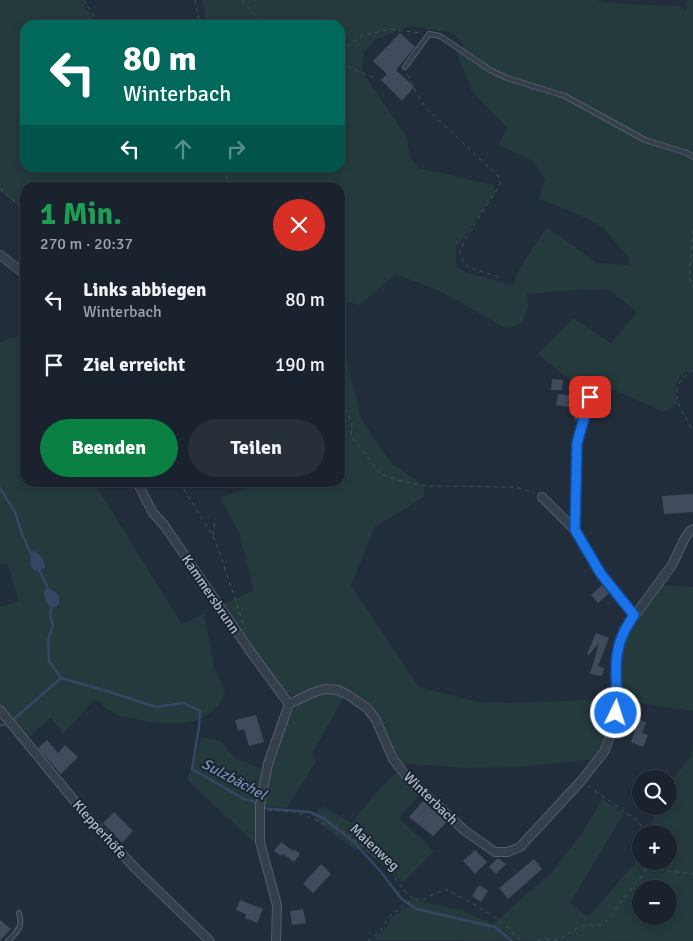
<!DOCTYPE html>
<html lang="de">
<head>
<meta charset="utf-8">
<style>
  body { margin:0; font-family:Signika,sans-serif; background:#272f39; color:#f1f3f6; height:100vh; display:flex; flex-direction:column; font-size:19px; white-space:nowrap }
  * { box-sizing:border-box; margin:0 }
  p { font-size:16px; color:#9fa4aa }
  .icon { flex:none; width:28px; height:28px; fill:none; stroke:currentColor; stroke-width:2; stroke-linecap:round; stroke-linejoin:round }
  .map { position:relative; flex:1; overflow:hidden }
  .sheet { position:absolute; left:20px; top:182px; width:325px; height:305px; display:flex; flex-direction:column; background:#1a222d; border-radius:15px; box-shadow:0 2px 8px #0003,0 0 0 1px #383f49 }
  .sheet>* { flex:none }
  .banner { position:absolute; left:20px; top:20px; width:325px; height:152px; border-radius:15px; box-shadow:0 2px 8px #0003,0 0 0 1px #383f49; background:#00695c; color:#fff; overflow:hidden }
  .tools { position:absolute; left:632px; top:770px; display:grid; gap:10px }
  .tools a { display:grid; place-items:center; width:45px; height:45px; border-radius:50%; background:#1a222d; box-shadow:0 2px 8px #0003,0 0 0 1px #383f49; font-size:25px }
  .pin { position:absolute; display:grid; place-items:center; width:42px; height:42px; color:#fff; margin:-21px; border-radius:10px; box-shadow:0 2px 8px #0006 }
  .me { position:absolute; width:55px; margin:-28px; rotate:4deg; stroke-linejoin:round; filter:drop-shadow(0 0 4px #0008) }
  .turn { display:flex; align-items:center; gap:18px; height:105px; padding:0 20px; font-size:22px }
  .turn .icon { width:65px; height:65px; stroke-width:2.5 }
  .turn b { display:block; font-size:35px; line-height:42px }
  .lanes { display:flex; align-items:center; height:48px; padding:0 20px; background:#0003; justify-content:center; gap:25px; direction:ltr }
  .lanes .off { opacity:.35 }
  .round { display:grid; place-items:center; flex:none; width:52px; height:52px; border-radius:26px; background:#272f39 }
  .overview { display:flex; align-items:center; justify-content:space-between; height:85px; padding:0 20px }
  h1 { font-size:30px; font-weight:800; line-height:38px; color:#1e9e55 }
  .action { display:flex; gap:10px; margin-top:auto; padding:10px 20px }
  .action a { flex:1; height:58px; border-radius:30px; background:#0b8043; color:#fff; font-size:20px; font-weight:800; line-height:58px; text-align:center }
  .action a+a { background:#272f39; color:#f1f3f6 }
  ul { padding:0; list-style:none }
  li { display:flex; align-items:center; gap:15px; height:65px; padding:0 20px }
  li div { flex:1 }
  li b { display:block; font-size:19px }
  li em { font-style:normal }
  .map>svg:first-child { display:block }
  .green { fill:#243a3d; fill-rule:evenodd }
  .water { fill:#354764 }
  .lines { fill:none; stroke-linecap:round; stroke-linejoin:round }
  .stream { stroke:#354764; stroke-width:2.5 }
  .building { fill:#404c5e }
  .service-casing { stroke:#545c6a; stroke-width:6 }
  .minor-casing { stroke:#545c6a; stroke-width:10 }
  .path { stroke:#41575a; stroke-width:1; stroke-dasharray:4 4; stroke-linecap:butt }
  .service { stroke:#363f4c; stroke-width:4 }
  .minor { stroke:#363f4c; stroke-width:8 }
  .route-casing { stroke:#114b97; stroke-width:12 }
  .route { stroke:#1a73e8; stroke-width:9 }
  .labels { text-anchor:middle; stroke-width:4; stroke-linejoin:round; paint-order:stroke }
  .street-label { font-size:14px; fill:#b1b9c8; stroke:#1b2431 }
  .water-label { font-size:15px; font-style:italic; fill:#778fb1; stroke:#1b2431 }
</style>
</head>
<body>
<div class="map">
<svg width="693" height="941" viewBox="0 0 693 941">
  <rect width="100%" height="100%" fill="#222d3c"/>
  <g class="green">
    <path d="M0 0H80L97 25H25V168H340V25H206L203 0H596L606 3 680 6 687 11 686 0H693V368C676 378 672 385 677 404L664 412 617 391 565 376 538 354 574 318 611 344 637 312 608 289 576 290 527 294 528 308 522 323 507 329 442 292 396 274 359 305 342 301 340 303V188H25V211L0 190ZM409 26 453 33 464 46 456 51 472 91 507 128 498 145 532 160 545 179 539 199 575 213 603 227 629 258 628 265 597 263 547 227 521 266 513 285 464 272 456 266V248L496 192 493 185 419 168 410 158 407 137 362 72 364 51 375 40Z"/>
    <path d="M19 335 25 346V482L94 483 182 624 204 614 214 667 225 693C211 729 168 727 136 719 129 717 120 717 114 713 107 709 101 703 95 699L63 734 51 717 27 739 0 706V607L19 601 7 563 0 565V342Z"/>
    <path d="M340 350 347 361 361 419 390 462 424 486V497L375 527 351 585 419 687 479 702 522 703 615 698C612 725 609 736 595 759L523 767 463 768 401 763 379 718 327 685 315 687 296 696 285 692 257 657 223 604 254 590 239 532 220 498 257 484V483L340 482Z"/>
    <path d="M662 585 693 587V711L621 700C620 678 615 652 626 631 634 617 651 599 662 585Z"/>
    <path d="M324 692H335L344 696 311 756 317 760 287 808 262 806C268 777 276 723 300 703 306 698 316 695 324 692Z"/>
    <path d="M201 737 220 741 235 758 264 770C258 800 253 817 259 847L187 780 199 747Z"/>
    <path d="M693 739V941L373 940 383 931 392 917 414 900 460 910 493 924 551 873 583 832 602 799 624 813 570 903 588 917 635 863 641 849V861H669V834H648L657 806H669V784L691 756ZM641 889H669V916H641Z"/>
    <polygon points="398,771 420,794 399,818 434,851 403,883 362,848 354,849 319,823 315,817 318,809 324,807 352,823 373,796"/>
  </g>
  <g class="water">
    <path d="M34 551C40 554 45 560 45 568L35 571C29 566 30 561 31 553Z"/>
    <path d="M48 588C57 592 63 598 57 607L48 605C45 599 43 596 45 590Z"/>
  </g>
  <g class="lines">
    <g class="stream">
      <polyline points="0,488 15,512 22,534 32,556"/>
      <polyline points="38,568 49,590"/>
      <polyline points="53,603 50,614 53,625 48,641 49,661 61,678 110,692 156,707 184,703 200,711 199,727 192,769 244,799 253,801 262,808 309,812 323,818 354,842 381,872 401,898 416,909 495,927 512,941"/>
      <polyline points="14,719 61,678"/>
      <polyline points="0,725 4,725"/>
    </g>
  </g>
  <g class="building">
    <polygon points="400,33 415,47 396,70 414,87 402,101 381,80 387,74 373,61"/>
    <polygon points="552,379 563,380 562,390 551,390"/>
    <polygon points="558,394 584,397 579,421 574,420 575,408 556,405"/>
    <polygon points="693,494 693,512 664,514 662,496"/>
    <polygon points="602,585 609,593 598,603 591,595"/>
    <polygon points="596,633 609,638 598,666 604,668 602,676 590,674 599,643 589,655 587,654"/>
    <polygon points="623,705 635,710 632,717 646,722 642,733 648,735 643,747 631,742 635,730 620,724"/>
    <polygon points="256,715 264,742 249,746 244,729 238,731 235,720"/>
    <polygon points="47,740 58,753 65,745 78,757 61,774 38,748"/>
    <polygon points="423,801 447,822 433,836 409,817"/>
    <polygon points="114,812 133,831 122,843 103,823"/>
    <polygon points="281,842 293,851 294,849 300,854 294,862 283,854 281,856 274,851"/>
    <polygon points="475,850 487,862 475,874 463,861"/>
    <polygon points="498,858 506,864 496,874 489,867"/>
    <polygon points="534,859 542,869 508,899 499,888"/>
    <polygon points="321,864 331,874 313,893 303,884"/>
    <polygon points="479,885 488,891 481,902 472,896"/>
    <polygon points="240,900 263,909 257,923 245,918 246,914 236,910"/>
    <polygon points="303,909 306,923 292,925 290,911"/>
    <polygon points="0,920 11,929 0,941"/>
  </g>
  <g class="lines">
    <defs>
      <g id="service">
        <polyline points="405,67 429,34 440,36 490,70 507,78 565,96 645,140 687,153 693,157"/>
        <path d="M8 941C18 930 23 928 19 913"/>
      </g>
      <g id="minor">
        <polyline points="0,255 25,274"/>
        <polyline points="137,482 153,513 164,525 250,651 289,704"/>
        <polyline points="542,497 575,530 601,574 634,615"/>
        <polyline points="575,530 577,443 585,419 590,397"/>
        <polyline points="0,710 91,821 138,871 210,941"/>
        <polyline points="276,941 277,905 260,842 260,805 268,764 289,704 312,693 325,689 338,690 348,695 368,709 376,720 393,759 408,778 464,830 495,852 508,852 520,847 581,781 604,752 614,727 618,698 616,666 618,650 624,630 672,565 685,538 690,531 693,529"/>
      </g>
    </defs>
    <use href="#service" class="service-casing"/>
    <use href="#minor" class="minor-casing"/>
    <g class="path">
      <polyline points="83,0 100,25"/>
      <polyline points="195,0 200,25"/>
      <polyline points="242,0 263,25"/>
      <polyline points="340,51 362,36 390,29 421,33"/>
      <polyline points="340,64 373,77"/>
      <polyline points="407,74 417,94 426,108 499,177 500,185 465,239 460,252 464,264 473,269 499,277"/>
      <polyline points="223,168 231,188"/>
      <polyline points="0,189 25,211"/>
      <polyline points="693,230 689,276 693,287"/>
      <path d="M693 370C663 389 681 407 693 432"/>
      <polyline points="340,377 343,404 352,423 351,436 381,474 401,481 429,486 516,487 534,493"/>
      <path d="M180 482C191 504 207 523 217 545L245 629"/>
      <polyline points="213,535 215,518"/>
      <polyline points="588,786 637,820 642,827 635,845 642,867 646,870"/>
      <polyline points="268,810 297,812 327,825 330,822 334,823 385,865 408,895 415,899"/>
      <path d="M368 941 379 933 389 917 405 904 415 899H424L445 889C472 903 501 917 521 941"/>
      <path d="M538 941C545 936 550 941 557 940 566 937 572 929 582 926 590 924 597 927 605 923L646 870 654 869 693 874"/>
    </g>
    <use href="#service" class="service"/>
    <use href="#minor" class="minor"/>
  </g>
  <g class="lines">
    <defs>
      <path id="route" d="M590 397 577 443 575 530 601 574 634 615C627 626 620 637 618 650 613 670 619 692 616 713"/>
    </defs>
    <use href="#route" class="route-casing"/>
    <use href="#route" class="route"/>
  </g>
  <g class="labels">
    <g class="street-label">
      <text transform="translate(211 594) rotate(56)" y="5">Kammersbrunn</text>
      <text transform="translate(431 798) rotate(44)" y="5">Winterbach</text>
      <text transform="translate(100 829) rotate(48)" y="5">Klepperhöfe</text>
      <text transform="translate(375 847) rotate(43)" y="5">Maienweg</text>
    </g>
    <g class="water-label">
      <text transform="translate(234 779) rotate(28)" y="5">Sulzbächel</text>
    </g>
  </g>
</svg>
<div class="tools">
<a><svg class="icon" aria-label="search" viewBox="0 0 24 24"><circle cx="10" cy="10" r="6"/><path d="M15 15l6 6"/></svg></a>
<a>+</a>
<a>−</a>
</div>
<div class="pin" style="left:590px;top:397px;background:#d93025"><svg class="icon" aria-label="arrive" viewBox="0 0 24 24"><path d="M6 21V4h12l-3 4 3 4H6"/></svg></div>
<svg class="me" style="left:616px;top:713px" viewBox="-20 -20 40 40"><circle r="17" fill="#1a73e8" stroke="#fff" stroke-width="3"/><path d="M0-11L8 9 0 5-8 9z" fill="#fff"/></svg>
<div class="banner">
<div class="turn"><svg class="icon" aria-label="left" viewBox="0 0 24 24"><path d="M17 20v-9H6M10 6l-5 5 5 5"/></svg><div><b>80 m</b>Winterbach</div></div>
<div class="lanes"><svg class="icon" aria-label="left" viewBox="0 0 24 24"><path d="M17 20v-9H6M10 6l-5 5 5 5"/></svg><svg class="icon off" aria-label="ahead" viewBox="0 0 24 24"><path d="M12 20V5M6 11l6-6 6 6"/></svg><svg class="icon off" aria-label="right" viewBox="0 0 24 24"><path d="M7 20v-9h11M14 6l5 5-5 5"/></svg></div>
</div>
<section class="sheet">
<div class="overview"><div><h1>1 Min.</h1><p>270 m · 20:37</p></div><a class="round" style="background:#d93025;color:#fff"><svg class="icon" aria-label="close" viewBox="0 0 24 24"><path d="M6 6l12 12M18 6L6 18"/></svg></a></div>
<ul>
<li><svg class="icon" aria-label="left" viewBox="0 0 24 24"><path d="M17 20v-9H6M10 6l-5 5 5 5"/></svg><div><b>Links abbiegen</b><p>Winterbach</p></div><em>80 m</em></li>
<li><svg class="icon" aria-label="arrive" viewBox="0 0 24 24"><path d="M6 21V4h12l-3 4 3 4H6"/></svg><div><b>Ziel erreicht</b></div><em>190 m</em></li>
</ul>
<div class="action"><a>Beenden</a><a>Teilen</a></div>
</section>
</div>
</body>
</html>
